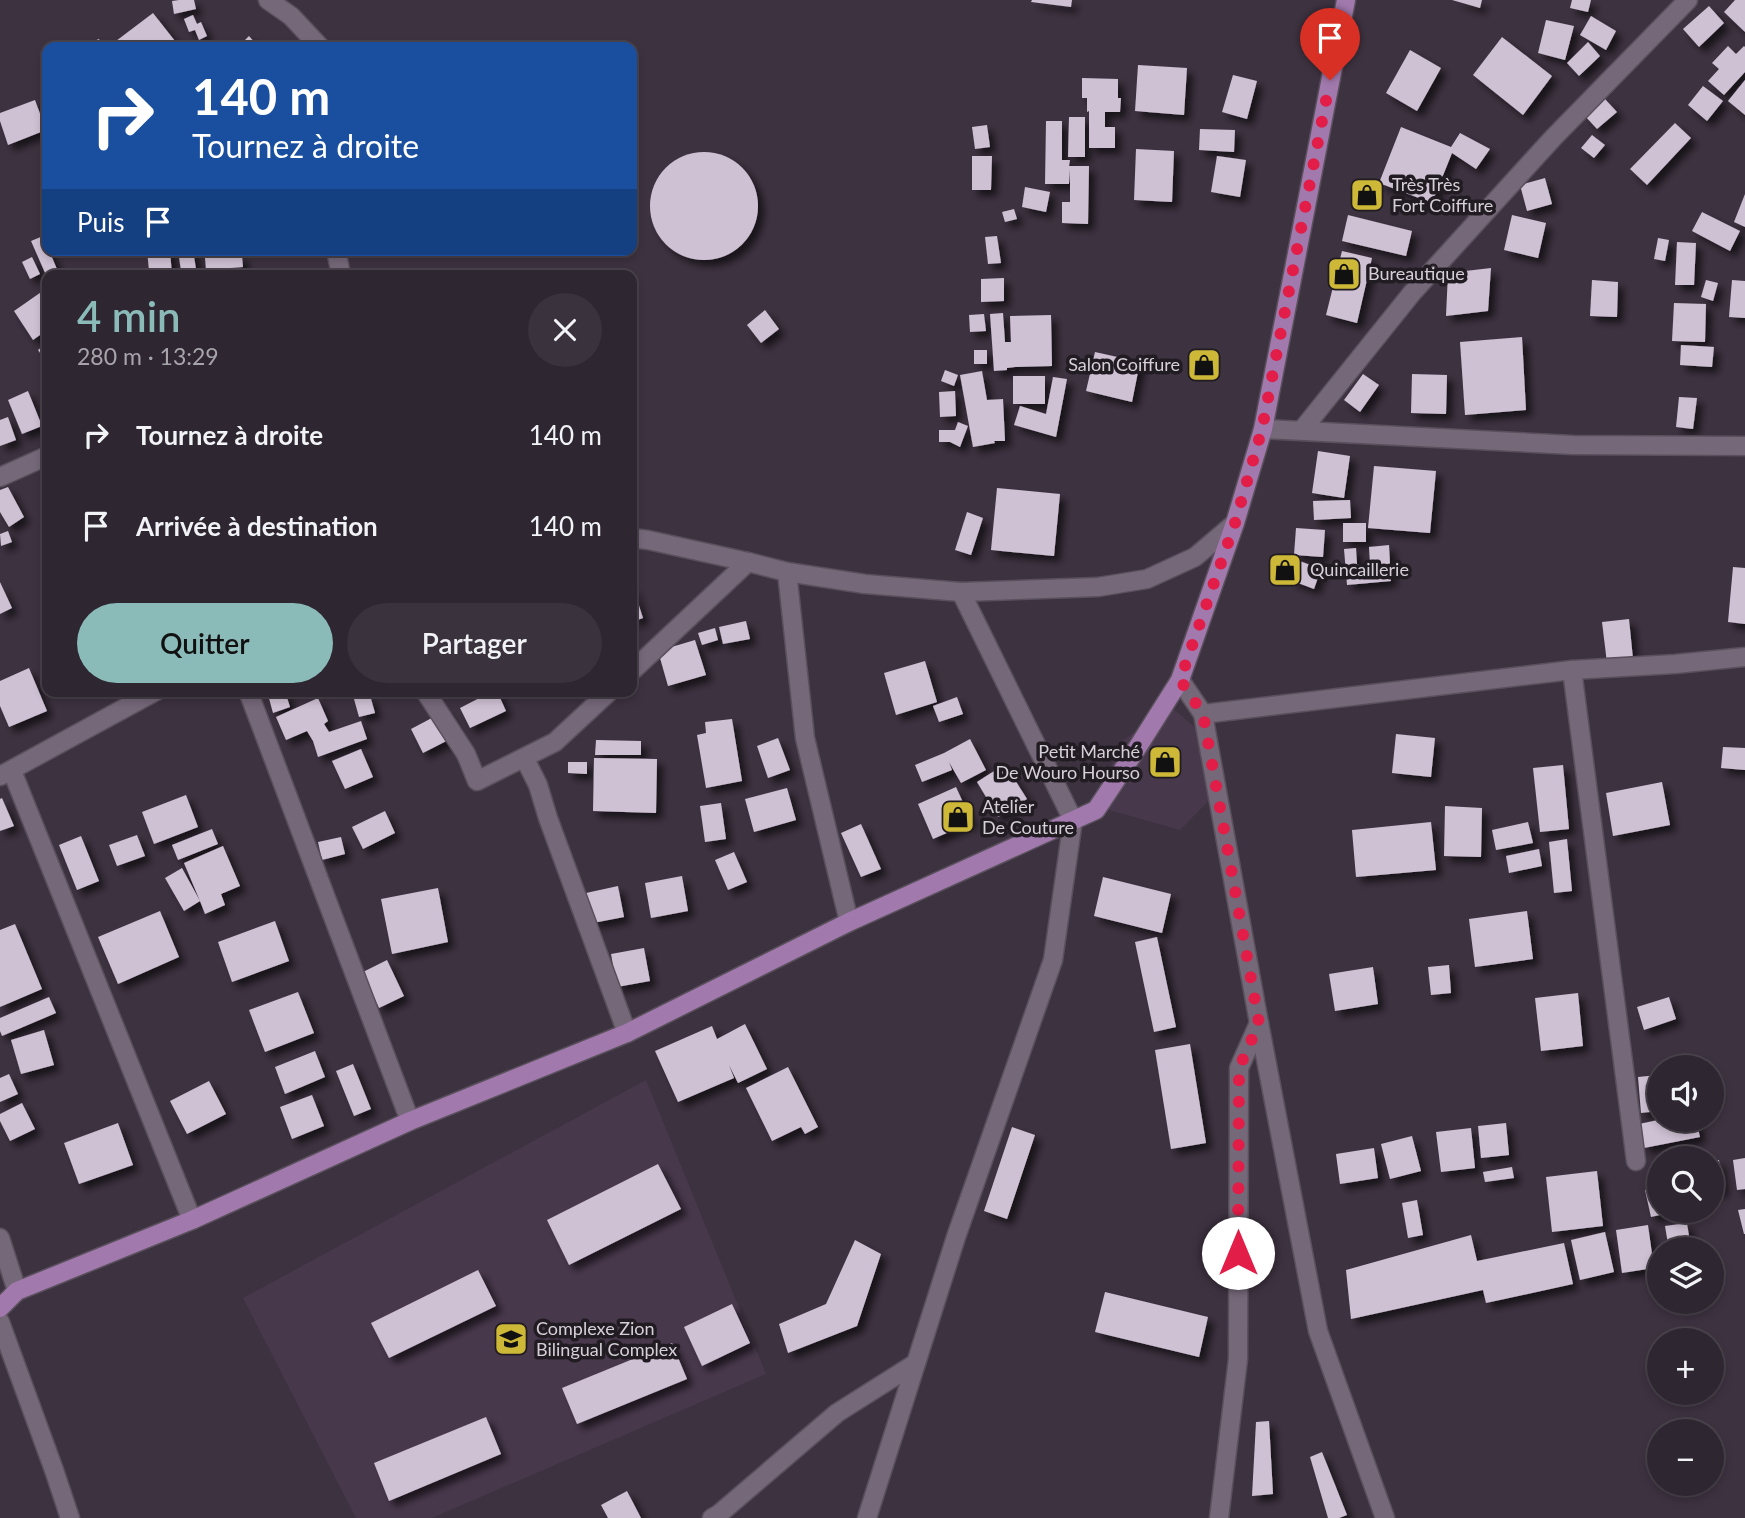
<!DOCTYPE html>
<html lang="fr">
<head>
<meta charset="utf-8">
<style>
  body { margin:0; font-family:Lato,sans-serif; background:#3a323c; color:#f1f3f6; height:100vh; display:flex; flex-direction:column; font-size:26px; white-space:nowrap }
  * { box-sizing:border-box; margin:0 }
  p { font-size:23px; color:#a7a5ab }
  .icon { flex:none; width:38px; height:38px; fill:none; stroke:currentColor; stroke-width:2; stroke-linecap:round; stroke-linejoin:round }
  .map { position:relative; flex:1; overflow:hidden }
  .details { position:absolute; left:42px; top:270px; width:595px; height:427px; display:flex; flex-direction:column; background:#2e2630; border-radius:14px; box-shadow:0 4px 10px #0003,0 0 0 2px #49434c }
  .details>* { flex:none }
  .hud { position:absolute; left:42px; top:42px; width:595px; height:214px; border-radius:14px; box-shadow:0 4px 10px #0003,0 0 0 2px #49434c; background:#1a4fa0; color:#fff; overflow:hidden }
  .tools { position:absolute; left:1647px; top:1055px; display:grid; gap:14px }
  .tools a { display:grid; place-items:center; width:77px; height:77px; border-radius:50%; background:#2e2630; box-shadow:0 4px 10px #0003,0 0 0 2px #49434c; font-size:35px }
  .pin { position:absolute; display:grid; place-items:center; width:60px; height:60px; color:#fff; margin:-72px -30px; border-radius:50% 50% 50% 0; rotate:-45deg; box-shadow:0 0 7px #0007 }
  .pin .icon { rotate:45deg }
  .me { position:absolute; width:77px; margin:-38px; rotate:0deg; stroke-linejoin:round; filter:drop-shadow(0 0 5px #0008) }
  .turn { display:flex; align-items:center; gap:24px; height:147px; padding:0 35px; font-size:32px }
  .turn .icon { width:91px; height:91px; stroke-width:2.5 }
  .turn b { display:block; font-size:49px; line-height:60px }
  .then { display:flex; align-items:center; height:66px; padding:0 35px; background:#0003; gap:14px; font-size:26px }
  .round { display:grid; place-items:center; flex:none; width:74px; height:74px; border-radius:37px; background:#3a323c }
  .headline { display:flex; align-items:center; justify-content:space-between; height:119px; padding:0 35px }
  h1 { font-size:42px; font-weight:600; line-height:52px; color:#8bbbb9 }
  .button { display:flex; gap:14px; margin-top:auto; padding:14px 35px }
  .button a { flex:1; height:80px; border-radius:42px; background:#8bbbb9; color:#111; font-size:28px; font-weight:600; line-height:80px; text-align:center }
  .button a+a { background:#3a323c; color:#f1f3f6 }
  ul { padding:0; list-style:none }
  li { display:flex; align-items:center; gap:21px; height:91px; padding:0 35px }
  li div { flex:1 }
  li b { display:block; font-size:26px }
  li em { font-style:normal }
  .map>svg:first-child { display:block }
  .built { fill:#48384c }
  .building { fill:#cfc1d4; filter:url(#shadow) }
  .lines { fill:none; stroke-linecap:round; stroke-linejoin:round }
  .minor-casing { stroke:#59505c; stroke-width:21 }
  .major-casing { stroke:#59505c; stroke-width:21 }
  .minor { stroke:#756879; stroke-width:18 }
  .major { stroke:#a179ad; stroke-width:18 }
  .route { stroke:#e11d48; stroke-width:12; stroke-dasharray:0 21.6 }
  .labels { text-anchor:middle; stroke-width:7; stroke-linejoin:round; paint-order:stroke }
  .poi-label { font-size:18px; fill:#d6cfd8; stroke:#211c22; text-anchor:start }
</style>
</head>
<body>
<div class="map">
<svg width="1745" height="1518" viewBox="0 0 1745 1518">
  <defs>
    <filter id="shadow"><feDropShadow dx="6" dy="6" stdDeviation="3.5" flood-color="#0009"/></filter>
  </defs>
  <rect width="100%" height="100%" fill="#3d3240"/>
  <g class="built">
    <polygon points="1171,707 1211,741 1225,784 1180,830 1109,810 1102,787 1122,741"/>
    <polygon points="646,1080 766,1374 432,1518 356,1518 243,1298"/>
  </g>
  <g class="building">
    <polygon points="179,0 194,0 196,9 174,14 172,1"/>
    <polygon points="1032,0 1072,0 1071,7 1031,2"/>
    <polygon points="1452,0 1482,0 1480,8"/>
    <polygon points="1572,0 1591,0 1588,12 1570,8"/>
    <polygon points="1735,0 1745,0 1745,32 1724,12"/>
    <polygon points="1709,6 1724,23 1699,47 1683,29"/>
    <polygon points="153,13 175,41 167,47 121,47 116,41"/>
    <polygon points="193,15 197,24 201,22 207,36 199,40 195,30 189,32 184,19"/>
    <polygon points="1591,16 1616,31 1606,50 1580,35"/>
    <polygon points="1546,20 1574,26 1565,60 1538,53"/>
    <polygon points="249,36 256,44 253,47 244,47 241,44"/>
    <polygon points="1502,37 1552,76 1523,115 1473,75"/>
    <polygon points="99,39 103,47 79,47"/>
    <polygon points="270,40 279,47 265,47"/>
    <polygon points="1588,42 1600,56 1579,76 1567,63"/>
    <polygon points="1728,46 1736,54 1744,46 1745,47 1745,72 1724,95 1708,81 1719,69 1712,63"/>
    <polygon points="1410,50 1441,68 1417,111 1386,93"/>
    <polygon points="1138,65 1187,68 1184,115 1135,111"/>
    <polygon points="1233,75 1257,81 1247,119 1222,112"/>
    <polygon points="1082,78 1118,79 1118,98 1121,98 1120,112 1105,112 1105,127 1115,127 1115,148 1089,148 1089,111 1087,112 1087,98 1082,98"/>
    <polygon points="1745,80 1745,115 1728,101"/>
    <polygon points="1703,86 1723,101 1707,121 1688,105"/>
    <polygon points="47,91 47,112 40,94"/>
    <polygon points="1605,99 1617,112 1597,129 1585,116"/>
    <polygon points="35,100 46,130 8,145 0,121 0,113"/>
    <polygon points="1069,117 1085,117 1085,157 1068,157"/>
    <polygon points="1046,121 1062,121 1062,160 1070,160 1069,166 1089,166 1088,224 1062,223 1062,202 1070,202 1070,169 1069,184 1045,184"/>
    <polygon points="1675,123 1691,138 1647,185 1630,169"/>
    <polygon points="987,125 990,147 975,149 972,127"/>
    <polygon points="1401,127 1451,147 1460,133 1490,149 1476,169 1452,153 1432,203 1379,183"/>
    <polygon points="1200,129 1235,130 1234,152 1199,150"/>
    <polygon points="1592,135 1605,145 1594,158 1581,148"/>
    <polygon points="1136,149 1174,151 1172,202 1134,200"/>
    <circle cx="704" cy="206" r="54"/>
    <polygon points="972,156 992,156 991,190 972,190"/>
    <polygon points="1217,156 1246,160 1240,197 1211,192"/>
    <polygon points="1545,178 1552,204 1527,211 1520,185"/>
    <polygon points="1025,187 1050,192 1046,212 1022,207"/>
    <polygon points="1745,194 1745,227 1734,222"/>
    <polygon points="47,205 47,225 44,225 42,206"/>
    <polygon points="1014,209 1017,219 1005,222 1002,212"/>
    <polygon points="1702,212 1740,231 1730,251 1692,231"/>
    <polygon points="1348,215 1412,231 1406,256 1342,241"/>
    <polygon points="1512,215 1546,223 1538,258 1504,250"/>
    <polygon points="43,236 47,250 49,250 59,274 57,275 46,275 31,241"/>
    <polygon points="997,236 1001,263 988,264 985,237"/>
    <polygon points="1658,238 1669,240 1665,261 1654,259"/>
    <polygon points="1677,242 1696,243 1694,285 1675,285"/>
    <polygon points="147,250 170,250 172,275 158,275 158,270 149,271"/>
    <polygon points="178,250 193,250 196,269 181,271"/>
    <polygon points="212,250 224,250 222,256 242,255 243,267 206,270 205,258 210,258"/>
    <polygon points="1342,251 1372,258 1357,323 1326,315"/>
    <polygon points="32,257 40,274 30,279 22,262"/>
    <polygon points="1491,268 1488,311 1446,316 1448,273"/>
    <polygon points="1004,278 1004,301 981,302 981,279"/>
    <polygon points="1592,280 1618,282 1617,317 1590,316"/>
    <polygon points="1706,280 1718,283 1713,301 1701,297"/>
    <polygon points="1732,280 1745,281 1745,318 1729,317"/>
    <polygon points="47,288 47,330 33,340 14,311"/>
    <polygon points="1674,303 1706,304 1705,342 1672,341"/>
    <polygon points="765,310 779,329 761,343 747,325"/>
    <polygon points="1003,313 1005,342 1011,342 1010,316 1051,315 1052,366 1015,367 1007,368 1007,370 994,371 990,314"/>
    <polygon points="984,314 986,331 970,332 969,315"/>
    <polygon points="1522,337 1526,410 1465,415 1460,342"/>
    <polygon points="47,343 47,358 45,360 38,350"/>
    <polygon points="1681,345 1714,347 1712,367 1680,365"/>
    <rect x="974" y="350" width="13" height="14"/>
    <polygon points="1095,352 1140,362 1132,402 1086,391"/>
    <polygon points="945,370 958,375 954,386 941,381"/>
    <polygon points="982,371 987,400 1003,399 1005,441 994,441 995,443 973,447 960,375"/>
    <polygon points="1363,374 1379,385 1360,412 1344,400"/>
    <polygon points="1412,374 1447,375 1446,414 1411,413"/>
    <rect x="1013" y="376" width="32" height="28"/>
    <polygon points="1053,377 1067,379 1056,437 1014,425 1020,406 1046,414"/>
    <polygon points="28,391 42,426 22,434 8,400"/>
    <polygon points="955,391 956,416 940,417 939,392"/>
    <polygon points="1679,397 1697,398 1693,429 1676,427"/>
    <polygon points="8,417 16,440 0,446 0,420"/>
    <polygon points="958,422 968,426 960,447 950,442 939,442 939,430 955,430"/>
    <polygon points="1318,451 1350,456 1344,498 1312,493"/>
    <polygon points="1374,466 1436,471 1430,533 1368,528"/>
    <polygon points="8,487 24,517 9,527 0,512 0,490"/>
    <polygon points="997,488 1060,494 1054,556 991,550"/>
    <polygon points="1350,500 1351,518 1314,520 1313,501"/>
    <polygon points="967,512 983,518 971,555 955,550"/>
    <rect x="1343" y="523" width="23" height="19"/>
    <polygon points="1296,528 1325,530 1323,557 1294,555"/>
    <polygon points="8,531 12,542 1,546 0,534"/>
    <polygon points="1389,545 1391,581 1347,585 1344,549 1356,548 1357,564 1370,564 1369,547"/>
    <polygon points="1297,560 1321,569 1314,589 1290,580"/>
    <polygon points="1733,567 1745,568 1745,624 1728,622"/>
    <polygon points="0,582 12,608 0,614"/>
    <polygon points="632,584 643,618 632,622"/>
    <polygon points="1629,619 1633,659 1607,663 1602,622"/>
    <polygon points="746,621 750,639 723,644 719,627"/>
    <polygon points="715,628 718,640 702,645 698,633"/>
    <polygon points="695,640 706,675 668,686 658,651"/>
    <polygon points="925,661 937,702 896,715 884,673"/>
    <polygon points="29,668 47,711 9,727 0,706 0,681"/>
    <polygon points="267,691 285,691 290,707 273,713"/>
    <polygon points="493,691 497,691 506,711 470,728 460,708"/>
    <polygon points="370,695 375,713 359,717 354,699"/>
    <polygon points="957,697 963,714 939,722 933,706"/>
    <polygon points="318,698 328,721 324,724 329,732 361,721 367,739 318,757 313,741 307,731 286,740 276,717"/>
    <polygon points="445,711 458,735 423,753 411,729"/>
    <polygon points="732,719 742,781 706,788 697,735 706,733 705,722"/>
    <polygon points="1396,734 1435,738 1431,777 1392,773"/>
    <polygon points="778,738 790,770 768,778 757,746"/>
    <polygon points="970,739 986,770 961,783 949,762 952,770 922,782 915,765 944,753"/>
    <polygon points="596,740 641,741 641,755 595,755"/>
    <polygon points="1723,747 1745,748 1745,770 1721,768"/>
    <polygon points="361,749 373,777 345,789 332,761"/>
    <polygon points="594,758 657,759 656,813 593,811"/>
    <polygon points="568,762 587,762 587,774 568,773"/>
    <polygon points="1005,764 1027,799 998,817 977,782"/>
    <polygon points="1563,765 1569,829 1540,832 1533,768"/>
    <polygon points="1662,782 1670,825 1613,836 1606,793"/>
    <polygon points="956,787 972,822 933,839 918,804"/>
    <polygon points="787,788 796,820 754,832 745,799"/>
    <polygon points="186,795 198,827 154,844 142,812"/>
    <polygon points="2,798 14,826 0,831 0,799"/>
    <polygon points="721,803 726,839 705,842 700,806"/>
    <polygon points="1445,806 1482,808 1481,857 1444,856"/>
    <polygon points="385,811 395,833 363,849 352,827"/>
    <polygon points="1431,822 1436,870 1356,877 1352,830"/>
    <polygon points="1528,822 1533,843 1496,850 1492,830"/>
    <polygon points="861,824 881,869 861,877 841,833"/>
    <polygon points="212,829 218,844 178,860 172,845"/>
    <polygon points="137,835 145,856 117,866 109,845"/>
    <polygon points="81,836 99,881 77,890 59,845"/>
    <polygon points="341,837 345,854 322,860 318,842"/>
    <polygon points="1567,839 1572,891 1554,893 1549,842"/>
    <polygon points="223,846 240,886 221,894 225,905 205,914 200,901 184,911 165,878 182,868 200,901 184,863"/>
    <polygon points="1539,849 1542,866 1509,873 1506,856"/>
    <polygon points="734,852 747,882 728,890 715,860"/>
    <polygon points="682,876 688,911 651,918 645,883"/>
    <polygon points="1103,877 1171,894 1162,933 1094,916"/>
    <polygon points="618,886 624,917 593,923 586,893"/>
    <polygon points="438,888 448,942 392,954 381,899"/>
    <polygon points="160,911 179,957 118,984 98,937"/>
    <polygon points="1527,911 1533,959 1475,967 1469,919"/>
    <polygon points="275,921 289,961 232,982 218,942"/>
    <polygon points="15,924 42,989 0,1007 0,930"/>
    <polygon points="1157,937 1176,1027 1154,1032 1135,942"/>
    <polygon points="644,948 650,981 617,987 611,954"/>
    <polygon points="387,960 404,996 379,1008 363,972"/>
    <polygon points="1449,965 1451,993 1431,995 1428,967"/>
    <polygon points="1373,967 1378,1004 1335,1011 1329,974"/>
    <polygon points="298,992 314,1033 265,1052 249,1010"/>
    <polygon points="1578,993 1583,1046 1541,1051 1535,998"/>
    <polygon points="49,997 56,1013 2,1036 0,1031 0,1018"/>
    <polygon points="1669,997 1676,1019 1644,1030 1637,1007"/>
    <polygon points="745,1024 767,1069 738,1083 729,1065 734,1078 678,1102 655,1051 712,1026 717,1039"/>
    <polygon points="44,1030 54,1065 21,1074 11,1040"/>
    <polygon points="1190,1044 1206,1143 1171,1149 1155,1050"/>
    <polygon points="315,1051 325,1077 285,1094 275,1067"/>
    <polygon points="353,1064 371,1109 354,1116 336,1071"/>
    <polygon points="788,1067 818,1127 805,1134 801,1127 772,1141 746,1088"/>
    <polygon points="9,1074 18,1094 0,1102 0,1078"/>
    <polygon points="1658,1075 1659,1111 1641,1113 1638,1077"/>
    <polygon points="209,1081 226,1114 187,1134 170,1101"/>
    <polygon points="312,1095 324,1126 292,1139 280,1107"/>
    <polygon points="22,1103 35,1129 10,1141 0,1121 0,1114"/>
    <polygon points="1658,1120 1696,1120 1700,1137 1644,1148 1639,1124"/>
    <polygon points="118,1123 133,1165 79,1184 64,1143"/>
    <polygon points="1506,1123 1509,1155 1481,1158 1478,1126"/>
    <polygon points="1012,1127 1035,1135 1007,1219 984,1211"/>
    <polygon points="1471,1128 1475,1168 1441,1172 1436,1132"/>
    <polygon points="1412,1136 1421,1171 1390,1179 1381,1144"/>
    <polygon points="1374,1148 1378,1178 1340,1184 1336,1154"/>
    <polygon points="1745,1158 1745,1189 1737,1190 1733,1160"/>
    <polygon points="1719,1160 1723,1190 1712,1191 1712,1161"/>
    <polygon points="658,1164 681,1209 569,1265 547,1220"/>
    <polygon points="1512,1167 1514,1178 1485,1182 1483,1172"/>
    <polygon points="1597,1171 1603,1226 1552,1232 1546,1177"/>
    <polygon points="1659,1187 1659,1211 1673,1212 1651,1217 1645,1190"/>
    <polygon points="1417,1200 1423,1235 1408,1238 1402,1203"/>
    <polygon points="1745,1209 1745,1234 1744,1234 1738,1210"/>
    <polygon points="1687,1223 1691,1249 1669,1250 1665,1226"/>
    <polygon points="1648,1225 1654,1268 1622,1273 1616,1230"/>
    <polygon points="1605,1232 1614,1272 1580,1280 1571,1240"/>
    <polygon points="1471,1235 1477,1261 1564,1243 1573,1284 1486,1303 1483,1290 1351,1319 1346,1270"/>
    <polygon points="855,1240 881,1254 857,1326 788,1353 779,1324 826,1304"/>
    <polygon points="478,1270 496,1306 389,1358 371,1323"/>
    <polygon points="1105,1292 1208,1317 1199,1357 1095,1332"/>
    <polygon points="732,1304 750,1343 702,1366 684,1327"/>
    <polygon points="672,1343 687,1379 577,1424 562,1388"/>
    <polygon points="486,1417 501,1454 389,1501 374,1463"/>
    <polygon points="1269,1421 1273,1494 1252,1496 1256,1422"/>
    <polygon points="1322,1452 1347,1515 1339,1518 1328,1518 1310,1457"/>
    <polygon points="627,1491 641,1518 608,1518 601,1505"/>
  </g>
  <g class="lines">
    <defs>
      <g id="minor">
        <polyline points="268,0 291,16 320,47"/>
        <polyline points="336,250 341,275"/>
        <polyline points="1263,429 1573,445 1745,446"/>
        <polyline points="1302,430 1412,293 1553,138 1688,0"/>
        <polyline points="0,477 47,456"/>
        <polyline points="632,538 648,540 748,562 787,572 865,584 961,592 1098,587 1147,579 1195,557 1235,523"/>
        <polyline points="787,572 805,738 849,922"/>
        <polyline points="1572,670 1636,1161"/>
        <polyline points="632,671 748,562"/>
        <polyline points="1180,680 1203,714 1259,1023 1318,1331 1385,1518"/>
        <polyline points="248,691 410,1121"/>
        <polyline points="425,691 466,754 477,781 555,742 610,691"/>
        <polyline points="1203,714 1572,670 1675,664 1745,657"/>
        <polyline points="525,759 538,785 548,818 627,1033"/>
        <polyline points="12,771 192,1220"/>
        <polyline points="0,776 156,691"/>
        <polyline points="0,1238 17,1291"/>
        <polyline points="0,1322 54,1470 70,1518"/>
        <polyline points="712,1518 719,1514 837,1413 916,1363"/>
        <polyline points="867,1518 956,1237 1053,960 1073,820 961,592"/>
        <polyline points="1219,1518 1238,1359 1239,1068 1259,1023"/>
      </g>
      <polyline id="major" points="0,1308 17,1291 192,1220 410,1121 627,1033 849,922 1096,810 1134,753 1180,680 1235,523 1263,429 1346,0"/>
    </defs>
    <use href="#minor" class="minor-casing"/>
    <use href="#major" class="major-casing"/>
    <use href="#minor" class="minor"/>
    <use href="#major" class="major"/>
  </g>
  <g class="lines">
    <polyline class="route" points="1238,1253 1239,1068 1259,1023 1203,714 1180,680 1235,523 1262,429 1330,80"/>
  </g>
  <defs>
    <symbol id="shop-square" viewBox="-11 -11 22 22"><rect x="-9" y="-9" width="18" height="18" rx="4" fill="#ceb837" stroke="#211c22"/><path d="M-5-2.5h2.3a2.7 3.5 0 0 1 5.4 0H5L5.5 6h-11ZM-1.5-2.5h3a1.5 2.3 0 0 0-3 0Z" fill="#111"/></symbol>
    <symbol id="school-square" viewBox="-11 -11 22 22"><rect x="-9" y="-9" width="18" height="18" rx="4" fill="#ceb837" stroke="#211c22"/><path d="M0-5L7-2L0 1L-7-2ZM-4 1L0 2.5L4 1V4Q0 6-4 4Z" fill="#111"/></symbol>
  </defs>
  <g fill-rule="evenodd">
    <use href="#shop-square" x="1348" y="176" width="38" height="38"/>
    <use href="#shop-square" x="1325" y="255" width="38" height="38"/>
    <use href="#shop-square" x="1185" y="346" width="38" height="38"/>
    <use href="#shop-square" x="1266" y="551" width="38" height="38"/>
    <use href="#shop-square" x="1146" y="743" width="38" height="38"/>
    <use href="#shop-square" x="939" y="798" width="38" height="38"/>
    <use href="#school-square" x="492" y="1320" width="38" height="38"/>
  </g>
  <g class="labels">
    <g class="poi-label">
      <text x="1392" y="191">Très Très<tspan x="1392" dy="21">Fort Coiffure</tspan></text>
      <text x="1368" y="280">Bureautique</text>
      <text x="1180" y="371" text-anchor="end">Salon Coiffure</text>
      <text x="1310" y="576">Quincaillerie</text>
      <text x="1140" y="758" text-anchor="end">Petit Marché<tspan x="1140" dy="21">De Wouro Hourso</tspan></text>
      <text x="982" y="813">Atelier<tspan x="982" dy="21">De Couture</tspan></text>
      <text x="536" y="1335">Complexe Zion<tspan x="536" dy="21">Bilingual Complex</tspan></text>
    </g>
  </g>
</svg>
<div class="tools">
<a><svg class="icon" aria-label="sound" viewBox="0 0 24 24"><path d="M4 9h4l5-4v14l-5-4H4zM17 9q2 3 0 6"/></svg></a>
<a><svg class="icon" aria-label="search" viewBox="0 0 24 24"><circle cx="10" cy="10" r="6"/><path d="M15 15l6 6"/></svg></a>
<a><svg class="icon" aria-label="layers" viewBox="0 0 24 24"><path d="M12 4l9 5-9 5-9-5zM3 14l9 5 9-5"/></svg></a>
<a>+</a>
<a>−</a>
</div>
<div class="pin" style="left:1330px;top:80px;background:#d93025"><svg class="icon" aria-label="arrive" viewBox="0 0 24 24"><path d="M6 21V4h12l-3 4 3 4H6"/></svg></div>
<svg class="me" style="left:1238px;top:1253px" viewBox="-20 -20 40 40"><circle r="19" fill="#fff"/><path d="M0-13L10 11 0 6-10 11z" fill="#e11d48"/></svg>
<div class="hud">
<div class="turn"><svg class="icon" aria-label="right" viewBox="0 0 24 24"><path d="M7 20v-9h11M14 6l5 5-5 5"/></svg><div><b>140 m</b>Tournez à droite</div></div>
<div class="then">Puis<svg class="icon" aria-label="arrive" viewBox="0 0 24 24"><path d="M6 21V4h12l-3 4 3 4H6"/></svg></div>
</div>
<section class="details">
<div class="headline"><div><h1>4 min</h1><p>280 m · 13:29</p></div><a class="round"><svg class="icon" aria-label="close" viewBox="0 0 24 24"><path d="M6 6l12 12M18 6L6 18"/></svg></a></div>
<ul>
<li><svg class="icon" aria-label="right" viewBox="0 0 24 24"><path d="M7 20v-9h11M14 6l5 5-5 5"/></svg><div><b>Tournez à droite</b></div><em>140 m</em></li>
<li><svg class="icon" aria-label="arrive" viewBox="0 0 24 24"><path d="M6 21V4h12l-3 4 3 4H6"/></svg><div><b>Arrivée à destination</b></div><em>140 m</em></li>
</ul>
<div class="button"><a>Quitter</a><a>Partager</a></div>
</section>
</div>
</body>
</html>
